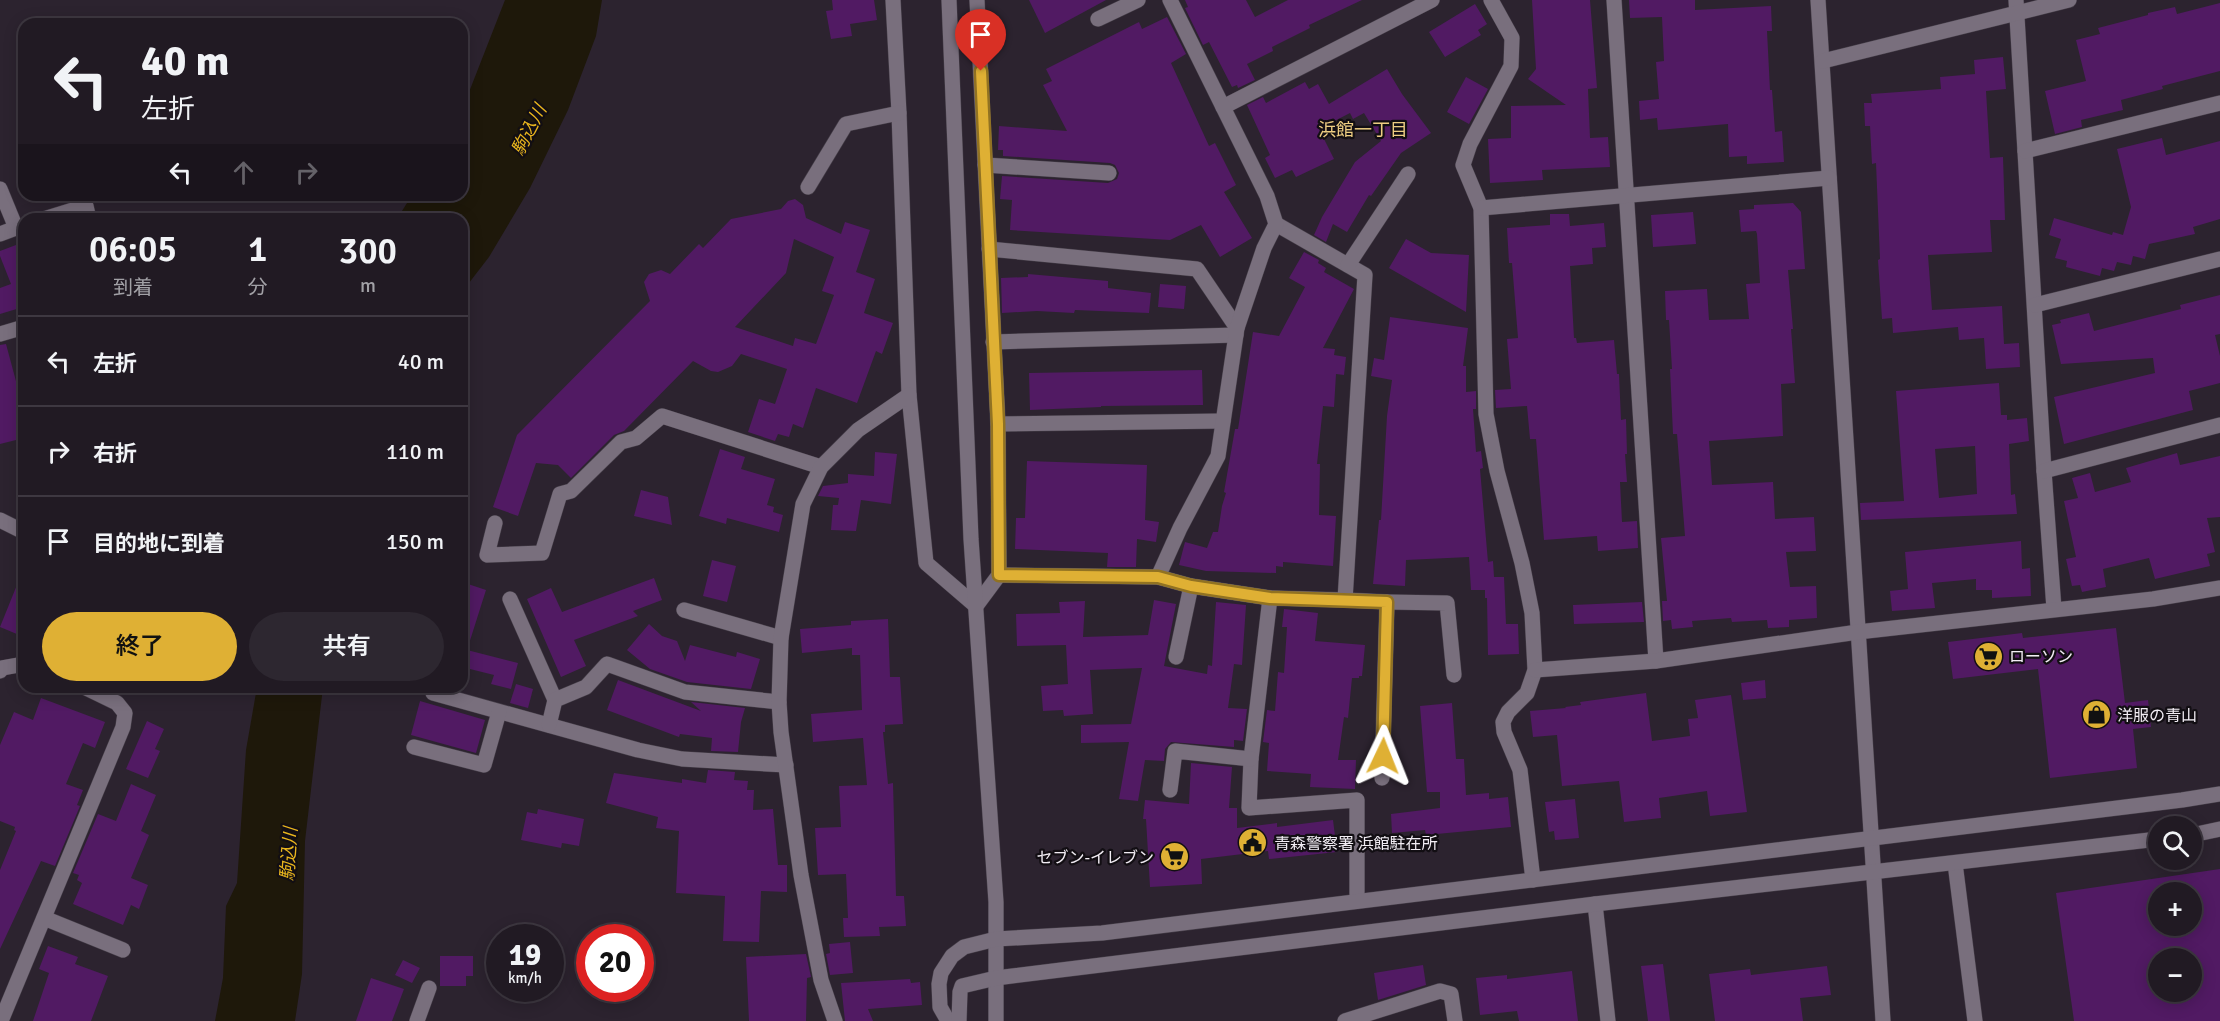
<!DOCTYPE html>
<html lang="ja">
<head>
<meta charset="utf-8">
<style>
  body { margin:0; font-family:Signika,"Noto Sans JP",sans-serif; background:#2d2730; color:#f1f3f6; height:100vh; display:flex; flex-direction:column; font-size:22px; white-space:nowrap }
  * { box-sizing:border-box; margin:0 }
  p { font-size:20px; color:#a2a1a6 }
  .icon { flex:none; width:33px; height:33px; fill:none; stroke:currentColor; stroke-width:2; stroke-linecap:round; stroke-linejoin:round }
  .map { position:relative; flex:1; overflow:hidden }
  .side { position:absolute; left:18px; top:213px; width:450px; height:480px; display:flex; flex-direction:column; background:#211a23; border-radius:18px; box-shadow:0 3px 15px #0003,0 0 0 2px #3e3841 }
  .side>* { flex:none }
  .hud { position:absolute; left:18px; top:18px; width:450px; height:183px; border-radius:18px; box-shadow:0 3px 15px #0003,0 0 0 2px #3e3841; background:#211a23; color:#f1f3f6; overflow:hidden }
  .buttons { position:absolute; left:2148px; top:816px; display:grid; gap:12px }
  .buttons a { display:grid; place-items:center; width:54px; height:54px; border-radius:50%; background:#211a23; box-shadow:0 3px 15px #0003,0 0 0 2px #3e3841; font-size:30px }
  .speed { position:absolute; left:486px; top:924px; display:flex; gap:12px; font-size:30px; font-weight:700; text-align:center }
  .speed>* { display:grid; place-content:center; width:78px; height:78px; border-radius:50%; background:#211a23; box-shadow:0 3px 15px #0003,0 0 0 2px #3e3841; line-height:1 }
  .speed small { font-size:15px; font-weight:400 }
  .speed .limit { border:9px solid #d22; background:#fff; color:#111 }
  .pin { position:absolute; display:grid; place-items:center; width:51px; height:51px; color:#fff; margin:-62px -26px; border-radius:50% 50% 50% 0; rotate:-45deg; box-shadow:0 0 6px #0007 }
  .pin .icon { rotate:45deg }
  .me { position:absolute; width:66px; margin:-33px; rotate:2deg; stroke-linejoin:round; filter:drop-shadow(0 0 4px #0008) }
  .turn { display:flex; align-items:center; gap:21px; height:126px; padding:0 24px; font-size:27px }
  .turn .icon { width:78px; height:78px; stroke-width:2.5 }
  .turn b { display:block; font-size:42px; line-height:51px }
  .lanes { display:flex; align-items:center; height:57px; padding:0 24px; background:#0003; justify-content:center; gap:30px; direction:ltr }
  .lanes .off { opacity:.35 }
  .eta { display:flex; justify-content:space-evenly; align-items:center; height:102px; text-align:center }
  .eta b { font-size:36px; font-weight:600; line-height:42px }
  .action { display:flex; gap:12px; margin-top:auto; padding:12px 24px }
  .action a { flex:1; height:69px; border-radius:36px; background:#dfb034; color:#111; font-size:24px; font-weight:600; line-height:69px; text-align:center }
  .action a+a { background:#2d2730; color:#f1f3f6 }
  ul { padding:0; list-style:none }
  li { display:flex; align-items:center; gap:18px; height:90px; padding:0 24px; border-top:2px solid #3e3841 }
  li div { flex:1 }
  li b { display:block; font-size:22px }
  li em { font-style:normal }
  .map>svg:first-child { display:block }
  .water { fill:#1e180a }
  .building { fill:#511a63; fill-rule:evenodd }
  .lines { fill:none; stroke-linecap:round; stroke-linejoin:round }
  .minor-casing { stroke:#453e48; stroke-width:16 }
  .minor { stroke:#796f7d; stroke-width:15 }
  .route-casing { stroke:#917222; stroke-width:15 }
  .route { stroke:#dfb034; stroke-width:10 }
  .labels { text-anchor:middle; stroke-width:4.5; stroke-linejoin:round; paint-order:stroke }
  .poi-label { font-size:16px; fill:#f2edf4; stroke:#120e13; text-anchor:start }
  .water-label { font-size:18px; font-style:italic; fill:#eab61e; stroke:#120e13 }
  .neighbourhood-label { font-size:18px; fill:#edcd82; stroke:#120e13 }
</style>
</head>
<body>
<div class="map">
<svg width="2220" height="1021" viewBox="0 0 2220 1021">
  <rect width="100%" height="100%" fill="#2c232f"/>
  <g class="water">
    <polygon points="505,0 602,0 596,36 568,110 530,188 489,257 462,292 462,219 397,219 412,195 462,195 462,110"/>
    <polygon points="257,687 323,687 305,841 302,974 295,1021 215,1021 223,978 226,906 237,883 246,750"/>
  </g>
  <g class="building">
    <polygon points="832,0 874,0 877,20 850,24 852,36 831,39 826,11 833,10"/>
    <polygon points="1029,0 1106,0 1045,33"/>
    <polygon points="1185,0 1246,0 1255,17 1288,0 1362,0 1309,25 1310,28 1272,47 1273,51 1247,64 1255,80 1238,88 1237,85 1232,87 1209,42 1203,45 1185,8 1188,7"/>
    <polygon points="1532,0 1590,0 1597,88 1588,89 1590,138 1608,137 1610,167 1542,170 1543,180 1490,183 1488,139 1511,138 1511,106 1566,105 1528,79 1536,69"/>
    <polygon points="1629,0 1695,0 1695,10 1771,6 1772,31 1767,31 1770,90 1772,90 1775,132 1782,131 1784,162 1747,164 1747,156 1729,157 1728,124 1658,130 1657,118 1640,120 1639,101 1659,99 1656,62 1664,61 1662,17 1630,18"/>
    <polygon points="2220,3 2220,71 2162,86 2163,89 2121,100 2123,110 2081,120 2082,127 2055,134 2045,91 2086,81 2076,40 2100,34 2098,28 2148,15 2148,13 2175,7 2177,14"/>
    <polygon points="1475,4 1487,24 1478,30 1481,35 1445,57 1429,32"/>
    <polygon points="1167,17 1186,54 1171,63 1209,146 1215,143 1236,185 1224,192 1252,238 1220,257 1201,225 1170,240 1010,230 1012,200 1000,199 1002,176 1108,183 1117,179 1119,173 1115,165 1110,163 1003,156 1003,150 998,150 999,126 1067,131 1043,85 1052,81 1046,69 1139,22 1142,29"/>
    <polygon points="2003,57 2006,89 1986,91 1990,158 2003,157 2005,220 1990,220 1992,252 1928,255 1932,310 2002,306 2004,344 2019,343 2020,367 1986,369 1984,338 1959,340 1958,327 1893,333 1892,318 1882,319 1878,260 1880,259 1876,163 1872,164 1870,126 1865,126 1864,103 1872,103 1871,94 1941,89 1940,77 1975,74 1974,60"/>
    <polygon points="1387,69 1402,94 1431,133 1401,153 1371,196 1369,195 1347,232 1333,224 1326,242 1314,235 1322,217 1355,162 1381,141 1364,113 1353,119 1350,113 1319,129 1334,159 1296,177 1292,170 1275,178 1265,158 1270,155 1247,105 1263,97 1266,103 1305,82 1309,89 1318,84 1329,104"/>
    <polygon points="1466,77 1488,89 1469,124 1447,112"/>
    <polygon points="2162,138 2166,155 2220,141 2220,219 2193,227 2195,234 2149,244 2145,259 2133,256 2131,265 2117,262 2114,271 2102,268 2100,276 2066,267 2067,261 2055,258 2061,239 2049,235 2054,218 2112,235 2113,232 2123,235 2131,207 2117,149"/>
    <path d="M795 199 803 205 806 218 841 234 845 222 870 230 856 272 875 279 864 313 893 323 882 354 876 351 857 403 816 388 803 428 793 424 789 437 778 434 775 441 748 432 759 399 775 404 787 369 741 354 732 366 718 372 711 371 693 361 624 431 614 435 571 478 558 465 536 463 518 516 493 507 517 435 650 301 644 282 649 274 661 270 670 274 699 244 703 248 731 219 781 209 788 201ZM794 239 834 257 822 291 834 295 816 344 795 338 793 346 735 327 786 273Z"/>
    <polygon points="1793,203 1801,212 1805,269 1788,270 1793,329 1791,329 1795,383 1781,384 1783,436 1709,441 1712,485 1773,482 1775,519 1814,517 1816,551 1786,552 1790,587 1816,586 1817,618 1789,620 1789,627 1768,628 1767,620 1732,622 1731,618 1692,621 1693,627 1672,629 1671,620 1663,621 1662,601 1667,601 1661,538 1685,536 1677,434 1673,434 1670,369 1672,369 1669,320 1666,320 1665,291 1707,289 1709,320 1749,319 1746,284 1760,283 1757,234 1756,231 1741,232 1739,210 1754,209 1754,205"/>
    <polygon points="1693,212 1696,244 1653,247 1651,215"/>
    <polygon points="1550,214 1569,214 1570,226 1604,223 1606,247 1592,248 1593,264 1570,266 1574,338 1576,338 1577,343 1614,340 1617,374 1619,374 1621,420 1626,419 1627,454 1625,454 1627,482 1620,482 1622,522 1637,521 1638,548 1598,551 1597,536 1544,540 1536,439 1530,439 1527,406 1496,408 1495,390 1511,389 1507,339 1518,338 1512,263 1509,263 1507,228 1550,225"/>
    <polygon points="1406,239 1431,253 1469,255 1466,312 1389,268"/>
    <polygon points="24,242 24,314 20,308 0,314 0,288 11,284 0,256 0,251"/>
    <polygon points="1304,252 1319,260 1318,263 1326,268 1324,272 1354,289 1323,348 1335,349 1334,355 1346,357 1344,375 1336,374 1334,407 1323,406 1317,464 1320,464 1319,515 1336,516 1333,566 1283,562 1283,567 1276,566 1276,573 1206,571 1179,565 1185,542 1207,548 1213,532 1218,532 1222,506 1226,493 1224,492 1235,429 1238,429 1253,332 1279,336 1305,287 1289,278"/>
    <polygon points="1028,274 1108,281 1108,288 1151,293 1149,313 1075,310 1074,313 1037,311 1002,313 1001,278 1028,277"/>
    <polygon points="1160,284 1186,286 1184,309 1158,307"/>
    <polygon points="2220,295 2220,334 2215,335 2220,356 2220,383 2189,391 2193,410 2064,444 2054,397 2155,373 2153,358 2061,364 2052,325 2061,323 2060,320 2089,313 2094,331 2181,309 2180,305"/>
    <polygon points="1390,317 1468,328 1463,366 1466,366 1466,392 1476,391 1476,409 1473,409 1476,452 1481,451 1483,468 1480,469 1488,562 1493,561 1494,577 1504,577 1506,624 1518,624 1519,654 1488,655 1487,598 1485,598 1485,590 1471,590 1469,557 1406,560 1405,586 1373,584 1379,520 1381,520 1387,416 1392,380 1371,376 1374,358 1384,360"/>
    <polygon points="6,344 24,411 24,438 0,444 0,345"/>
    <polygon points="1202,370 1203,405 1101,406 1101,407 1030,410 1029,373"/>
    <path d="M1999 383 2001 415H2007V420L2027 418 2029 441 2009 444 2011 495 2015 494 2017 514 1861 520 1860 503 1904 501 1896 391ZM1975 446 1977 494 1939 498 1935 449Z"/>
    <polygon points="720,449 745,457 741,469 775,479 767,505 774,507 773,512 783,515 779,532 727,518 726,524 699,516"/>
    <polygon points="875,452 897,454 891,504 861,500 856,531 831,530 833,505 838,505 839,498 818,496 823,486 848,483 848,474 874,476"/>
    <polygon points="2177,453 2180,465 2220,456 2220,517 2207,518 2215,552 2207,554 2210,566 2155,579 2149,558 2103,569 2106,587 2082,592 2080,585 2072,586 2066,559 2076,557 2064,501 2078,498 2072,478 2090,473 2095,492 2131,482 2126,468"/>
    <polygon points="1027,461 1147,465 1145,520 1159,522 1156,542 1137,539 1136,567 1107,567 1108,553 1015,549 1016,518 1025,518"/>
    <polygon points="641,490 668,497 672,525 634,516"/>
    <polygon points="2021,541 2022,569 2030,568 2031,596 1992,598 1992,590 1976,590 1976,579 1932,583 1935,608 1892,611 1890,591 1908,589 1905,552"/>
    <polygon points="712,560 736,566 727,602 703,596"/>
    <polygon points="23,570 24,570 24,637 0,627"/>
    <polygon points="654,578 662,600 633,611 638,616 574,640 586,666 561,677 527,599 551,588 562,612"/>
    <polygon points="462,582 486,590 467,650 518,663 511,689 491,684 494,675 462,667"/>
    <polygon points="1154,600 1176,604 1164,666 1207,674 1208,665 1212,666 1216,602 1246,605 1242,665 1234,664 1228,708 1247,709 1243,741 1234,740 1234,747 1171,742 1165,749 1164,761 1145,760 1138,801 1119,799 1129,742 1081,743 1081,725 1131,724 1142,668 1090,670 1093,714 1064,716 1063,710 1043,711 1041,686 1068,684 1066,645 1017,646 1016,614 1060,613 1059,602 1085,601 1083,637 1148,635"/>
    <polygon points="1642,602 1644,622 1574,624 1573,605"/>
    <polygon points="1284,609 1318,613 1315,641 1365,645 1362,676 1359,676 1359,678 1352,678 1348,718 1344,717 1338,760 1356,760 1355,789 1310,787 1311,774 1267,771 1269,743 1263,742 1267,710 1275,711 1278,672 1284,673 1287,627 1282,627"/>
    <polygon points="888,619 890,677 900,677 903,724 885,725 885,732 883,732 888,784 893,783 896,896 904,896 906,926 879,927 880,936 844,937 843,918 848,918 846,874 818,875 815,828 841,827 839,786 867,785 863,738 813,742 811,714 862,710 860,655 852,655 852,648 802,653 800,629 851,625 851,621"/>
    <polygon points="649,624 662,636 677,641 685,661 690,645 736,657 737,652 760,659 751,689 687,682 650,669 627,650"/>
    <polygon points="2116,628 2125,703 2148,700 2151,727 2133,729 2137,768 2050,778 2038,669 1953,679 1948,642 2022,633 2023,638"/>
    <polygon points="618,680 701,711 691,702 745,708 741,722 738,752 711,751 712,738 680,734 679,737 607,710"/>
    <polygon points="1765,680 1766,698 1743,700 1741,683"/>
    <polygon points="516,684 533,689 528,708 510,703"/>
    <polygon points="1646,693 1652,741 1690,736 1688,719 1698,718 1695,700 1731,695 1747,812 1710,816 1707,791 1659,798 1661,818 1624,822 1619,781 1562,786 1557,735 1533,737 1530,711 1566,708 1565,707 1581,705 1580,702"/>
    <polygon points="41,698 105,722 95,748 83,743 66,784 83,790 77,805 80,806 55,866 41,861 0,949 0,870 16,831 14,830 15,827 0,821 0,745 14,712 33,720"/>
    <polygon points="420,701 485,720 476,753 411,735"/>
    <polygon points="1452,703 1456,759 1464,759 1466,795 1489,793 1489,799 1508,797 1511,827 1426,835 1425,830 1392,833 1391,814 1440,808 1440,792 1427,792 1420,706"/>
    <polygon points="147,721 164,729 155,749 160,751 148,778 126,769"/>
    <polygon points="1191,763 1232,767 1229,808 1237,808 1237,828 1277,823 1277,827 1333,820 1337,852 1269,859 1268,851 1201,859 1202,884 1150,887 1146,819 1143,819 1145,800 1189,804"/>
    <polygon points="708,770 735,772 734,780 748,781 747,790 754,790 753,810 773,809 778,865 787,865 787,892 761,891 759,942 723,941 725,896 676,893 679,831 656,828 658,817 606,803 614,773 682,783 682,779 706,783"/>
    <polygon points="131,784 156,795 141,831 149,835 131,878 148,885 139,909 131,905 123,925 73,904 82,883 77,880 79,875 73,873 98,814 116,821"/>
    <polygon points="1575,799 1579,838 1555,840 1554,831 1549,832 1545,802"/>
    <polygon points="538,809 584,819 579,846 562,843 561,848 521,840 527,812 537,814"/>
    <path d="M2220 869V1021H2074L2056 893ZM2158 892H2192V926H2158ZM2158 958H2192V992H2158Z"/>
    <polygon points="850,942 853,973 830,975 826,954 830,953 829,944"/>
    <polygon points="48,946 78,957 75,964 108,976 91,1021 33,1021 49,973 39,969"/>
    <polygon points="806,954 811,977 807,978 806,1021 749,1021 746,957"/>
    <polygon points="440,956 473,956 473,976 466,976 466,986 440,986"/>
    <polygon points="403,960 420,968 412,983 395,975"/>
    <polygon points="1663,964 1670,1021 1648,1021 1641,966"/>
    <polygon points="1423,965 1426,985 1378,1000 1374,973"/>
    <polygon points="1827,966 1831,995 1800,998 1803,1021 1715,1021 1709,974 1750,969 1751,975"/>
    <polygon points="1572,971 1578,1021 1519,1021 1517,1011 1480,1015 1476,978 1507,975 1507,979"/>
    <polygon points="371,978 404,989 392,1021 356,1021"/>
    <polygon points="910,979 911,983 920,982 922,1005 868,1009 873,1021 845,1021 841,983"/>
  </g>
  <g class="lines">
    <defs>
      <g id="minor">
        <polyline points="893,0 899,113 909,395 926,563 976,606 999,575 998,424 977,0"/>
        <polyline points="949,0 971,539 996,902 996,1021"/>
        <polyline points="1491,0 1512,38 1511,66 1470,144 1463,165 1481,208 1486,414 1497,471 1522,563 1532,613 1535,670 1527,693 1508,712 1503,722 1504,732 1520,770 1533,880"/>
        <polyline points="1614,0 1656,661"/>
        <polyline points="1818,0 1883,1021"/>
        <polyline points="2016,0 2044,471 2054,609"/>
        <polyline points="1098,19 1138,0"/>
        <polyline points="1823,61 2069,0"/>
        <polyline points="1223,107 1432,0"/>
        <polyline points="2025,151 2220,103"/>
        <polyline points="985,165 1109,173"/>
        <polyline points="808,187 846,124 899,113"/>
        <polyline points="0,189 16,228 0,234"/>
        <polyline points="1481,208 1829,178"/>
        <polyline points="44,219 86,206 89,219"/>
        <polyline points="1276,224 1365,275 1345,600 1270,598 1251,759 1249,808 1357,800 1357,901"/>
        <polyline points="989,249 1197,269 1237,328"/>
        <polyline points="1348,265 1408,174"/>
        <polyline points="2035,305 2220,259"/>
        <polyline points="0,334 24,327"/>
        <polyline points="993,342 1236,335"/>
        <polyline points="998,424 1223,421"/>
        <polyline points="2044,471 2220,425"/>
        <polyline points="0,520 24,532"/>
        <polyline points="495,523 487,555 542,553 560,494 571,491 621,442 636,438 662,416 821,467"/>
        <polyline points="999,575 1158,577 1191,586 1270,598"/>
        <polyline points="1158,577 1180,528 1218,456 1237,328 1264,248 1276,224 1267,196 1170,0"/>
        <polyline points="510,599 555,700"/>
        <polyline points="1345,600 1387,602 1382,778"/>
        <polyline points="1387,602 1447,603 1454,675"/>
        <polyline points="684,610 781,638"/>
        <polyline points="1176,657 1191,586"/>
        <polyline points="1535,670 1656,661 1858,632 2153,599 2220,588"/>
        <polyline points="0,671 2,668 24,664"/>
        <polyline points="433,693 638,750 682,759 786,765"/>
        <polyline points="549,725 555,700 586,687 607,664 685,692 779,702"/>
        <polyline points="414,747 484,765 499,712"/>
        <polyline points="1170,790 1175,751 1251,759"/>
        <polyline points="2192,835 2220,829"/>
        <polyline points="1955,863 1975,1021"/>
        <polyline points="1595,904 1608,1021"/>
        <polyline points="44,918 123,950"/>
        <polyline points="1,1021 123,727 125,713 117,703 84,687"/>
        <polyline points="417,1021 429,988"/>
        <polyline points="835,1021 821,980 801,875 781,732 779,702 781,638 803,504 821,467 858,430 909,395"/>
        <polyline points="948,1021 940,1007 939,984 941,973 952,956 964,947 996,939 1102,933 2182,800 2220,794"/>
        <polyline points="959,1021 960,992 962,986 996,978 1595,904 2158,839"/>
        <polyline points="1345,1021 1440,991 1451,994 1455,1021"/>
      </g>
    </defs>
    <use href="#minor" class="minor-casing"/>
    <use href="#minor" class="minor"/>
  </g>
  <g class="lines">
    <defs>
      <polyline id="route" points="981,71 998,424 999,575 1158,577 1191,586 1270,598 1387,602 1383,756"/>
    </defs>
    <use href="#route" class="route-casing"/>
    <use href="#route" class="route"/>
  </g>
  <defs>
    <symbol id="supermarket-disc" viewBox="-11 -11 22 22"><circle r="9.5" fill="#dfb034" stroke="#120e13"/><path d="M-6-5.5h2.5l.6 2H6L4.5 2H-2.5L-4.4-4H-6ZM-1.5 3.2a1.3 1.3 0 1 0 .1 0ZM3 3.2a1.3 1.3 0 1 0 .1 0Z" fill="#111"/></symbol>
    <symbol id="shop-disc" viewBox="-11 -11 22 22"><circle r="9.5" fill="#dfb034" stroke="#120e13"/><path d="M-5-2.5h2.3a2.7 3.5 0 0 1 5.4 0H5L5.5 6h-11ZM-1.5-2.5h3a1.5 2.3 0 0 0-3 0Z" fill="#111"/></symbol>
    <symbol id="civic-disc" viewBox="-11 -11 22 22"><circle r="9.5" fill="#dfb034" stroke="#120e13"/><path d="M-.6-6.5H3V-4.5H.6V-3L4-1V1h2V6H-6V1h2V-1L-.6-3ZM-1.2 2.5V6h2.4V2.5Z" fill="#111"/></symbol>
  </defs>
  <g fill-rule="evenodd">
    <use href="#supermarket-disc" x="1972" y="640" width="33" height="33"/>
    <use href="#shop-disc" x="2080" y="698" width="33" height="33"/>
    <use href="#civic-disc" x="1236" y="826" width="33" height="33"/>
    <use href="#supermarket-disc" x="1158" y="840" width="33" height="33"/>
  </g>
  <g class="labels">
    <g class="poi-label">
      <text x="2009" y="662">ローソン</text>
      <text x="2117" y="721">洋服の青山</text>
      <text x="1274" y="849">青森警察署 浜館駐在所</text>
      <text x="1154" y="863" text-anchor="end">セブン-イレブン</text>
    </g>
    <g class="water-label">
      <text transform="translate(529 130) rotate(-63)" y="6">駒込川</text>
      <text transform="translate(289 854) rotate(-86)" y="6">駒込川</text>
    </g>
    <g class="neighbourhood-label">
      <text x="1363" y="136">浜館一丁目</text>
    </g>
  </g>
</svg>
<div class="buttons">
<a><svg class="icon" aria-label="search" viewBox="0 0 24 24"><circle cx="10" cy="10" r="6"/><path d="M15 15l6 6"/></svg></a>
<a>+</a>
<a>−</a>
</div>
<div class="speed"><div>19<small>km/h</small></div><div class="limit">20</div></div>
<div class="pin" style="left:981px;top:71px;background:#d93025"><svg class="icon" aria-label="arrive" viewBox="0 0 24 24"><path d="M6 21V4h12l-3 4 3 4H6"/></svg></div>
<svg class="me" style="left:1383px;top:756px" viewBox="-20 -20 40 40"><path d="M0-17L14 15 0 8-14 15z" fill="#dfb034" stroke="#fff" stroke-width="4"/></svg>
<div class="hud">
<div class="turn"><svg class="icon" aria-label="left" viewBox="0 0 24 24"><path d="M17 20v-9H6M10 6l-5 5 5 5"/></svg><div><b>40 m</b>左折</div></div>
<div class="lanes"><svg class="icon" aria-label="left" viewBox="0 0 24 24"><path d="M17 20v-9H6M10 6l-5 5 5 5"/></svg><svg class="icon off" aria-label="ahead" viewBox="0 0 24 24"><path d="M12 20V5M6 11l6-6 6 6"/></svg><svg class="icon off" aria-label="right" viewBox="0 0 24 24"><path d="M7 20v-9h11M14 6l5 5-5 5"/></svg></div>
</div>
<section class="side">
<div class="eta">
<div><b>06:05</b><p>到着</p></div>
<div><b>1</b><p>分</p></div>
<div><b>300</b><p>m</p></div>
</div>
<ul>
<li><svg class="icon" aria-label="left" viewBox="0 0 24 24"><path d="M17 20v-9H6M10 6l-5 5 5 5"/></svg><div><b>左折</b></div><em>40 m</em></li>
<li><svg class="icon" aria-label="right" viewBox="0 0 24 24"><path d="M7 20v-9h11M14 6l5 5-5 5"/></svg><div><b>右折</b></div><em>110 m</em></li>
<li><svg class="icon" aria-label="arrive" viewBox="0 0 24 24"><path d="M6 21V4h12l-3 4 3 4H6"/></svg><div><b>目的地に到着</b></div><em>150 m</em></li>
</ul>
<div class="action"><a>終了</a><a>共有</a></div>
</section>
</div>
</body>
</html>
